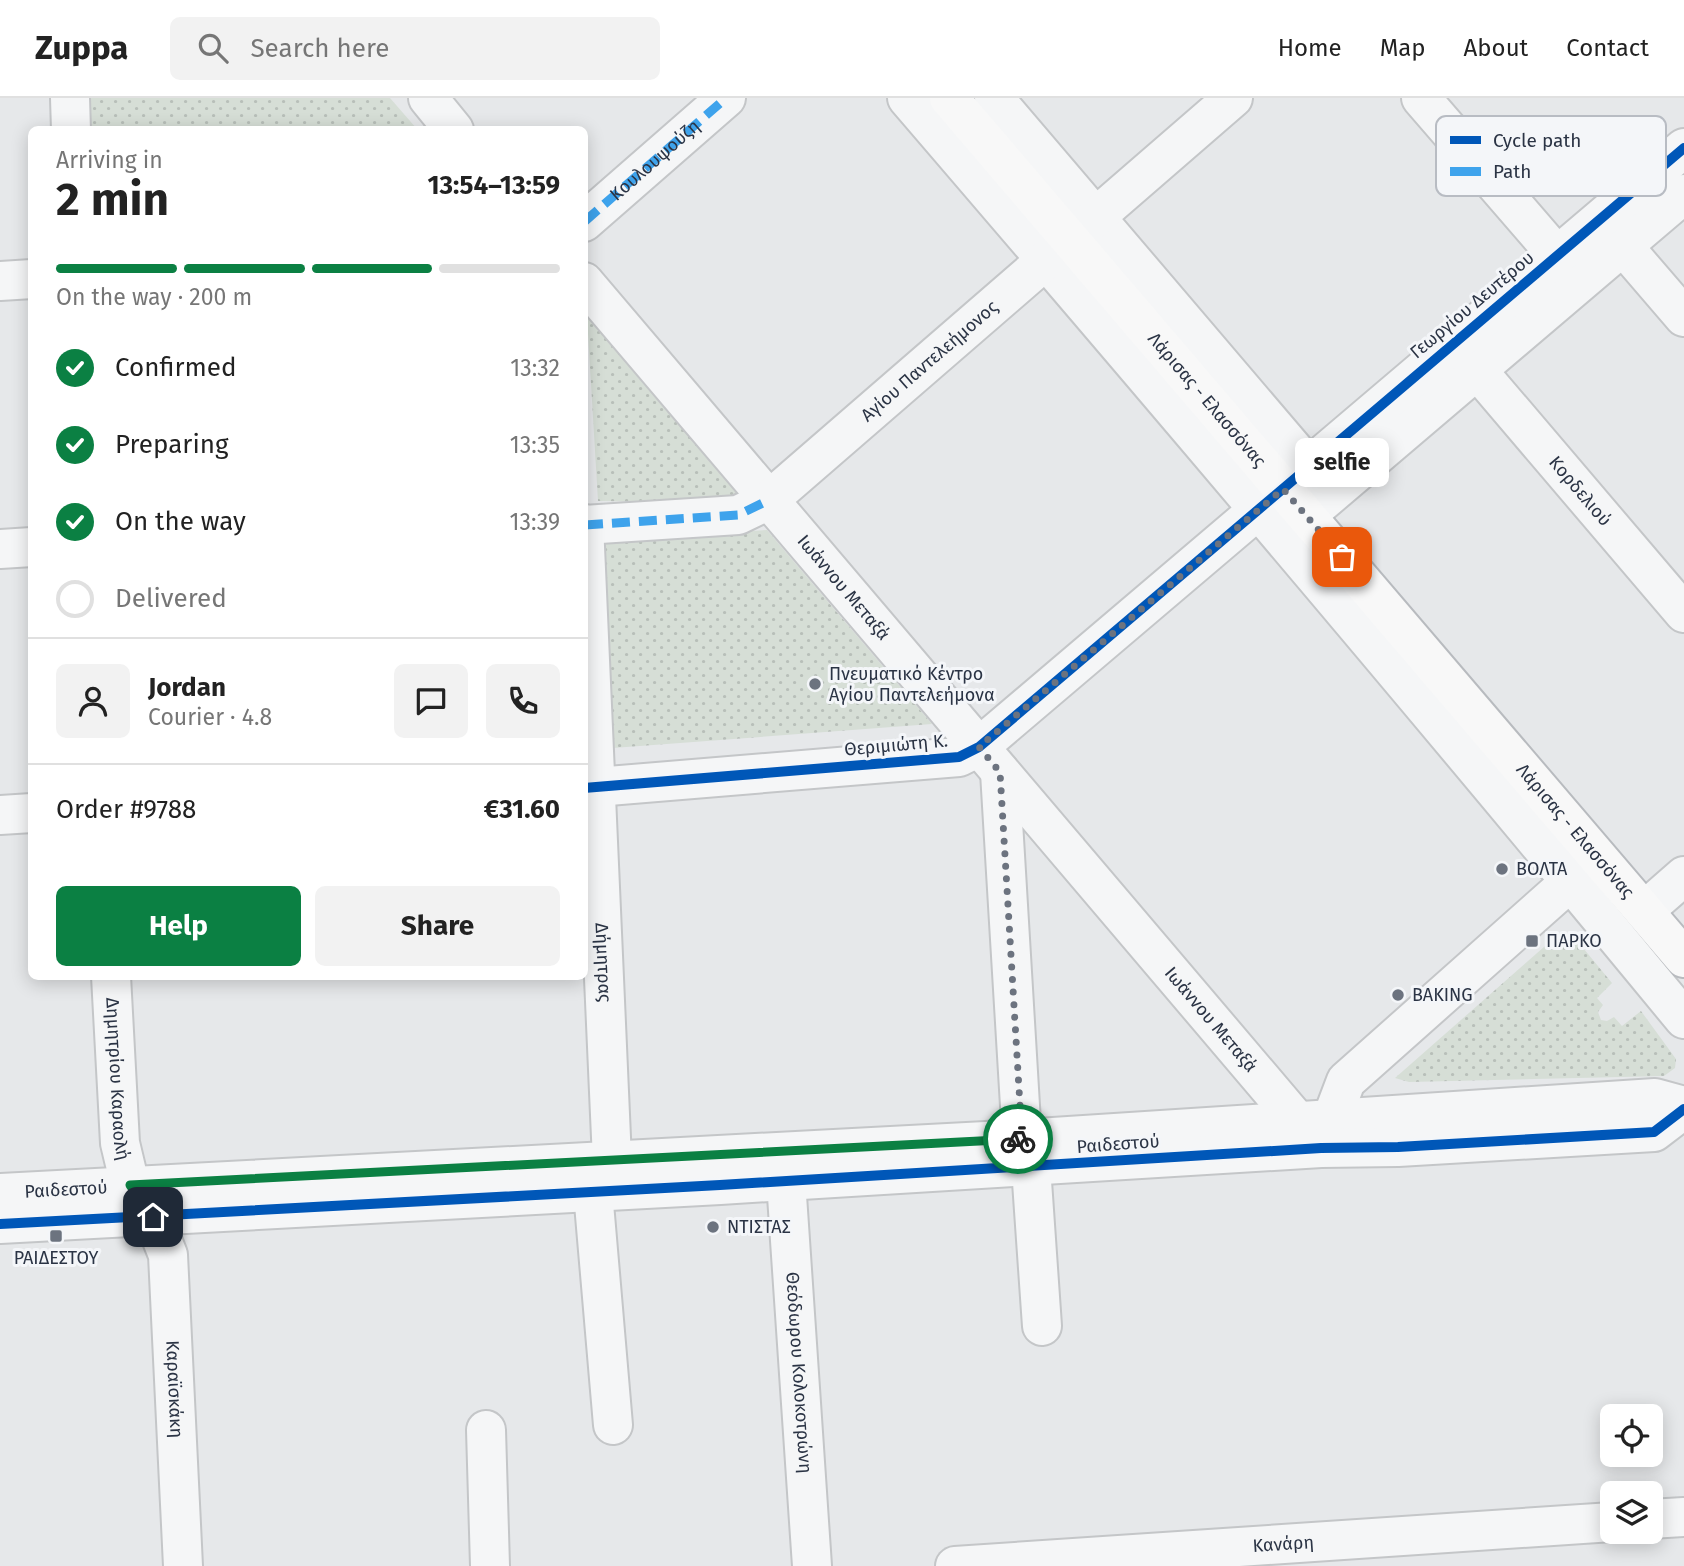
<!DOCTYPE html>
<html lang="en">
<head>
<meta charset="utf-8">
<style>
  body { margin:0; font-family:"Fira Sans",sans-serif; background:#f2f2f2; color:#222; height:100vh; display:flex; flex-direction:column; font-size:26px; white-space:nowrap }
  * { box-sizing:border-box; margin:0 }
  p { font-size:23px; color:#767676 }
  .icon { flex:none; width:38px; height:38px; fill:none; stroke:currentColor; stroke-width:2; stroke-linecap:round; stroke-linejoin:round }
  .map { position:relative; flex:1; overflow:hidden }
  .details { position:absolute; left:28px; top:28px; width:560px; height:854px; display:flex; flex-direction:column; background:#fff; border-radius:10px; box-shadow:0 4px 18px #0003 }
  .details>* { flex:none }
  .fabs { position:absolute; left:1600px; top:1306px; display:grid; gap:14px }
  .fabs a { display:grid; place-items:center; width:63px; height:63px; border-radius:10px; background:#fff; box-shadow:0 4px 18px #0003; font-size:35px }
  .pin { position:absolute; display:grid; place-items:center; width:60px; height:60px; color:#fff; margin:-30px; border-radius:14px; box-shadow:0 4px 10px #0006 }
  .courier { position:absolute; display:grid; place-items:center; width:70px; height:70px; margin:-35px; border:5px solid #0b8043; border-radius:50%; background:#fff; color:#222; box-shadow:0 2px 9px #0007 }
  .bubble { position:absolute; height:49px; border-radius:10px; background:#fff; box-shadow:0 4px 18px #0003; font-size:23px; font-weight:700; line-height:49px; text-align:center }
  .headline em { font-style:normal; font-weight:700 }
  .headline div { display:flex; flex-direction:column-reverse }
  .headline { display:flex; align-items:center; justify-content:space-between; height:119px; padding:0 28px }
  h1 { font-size:46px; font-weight:700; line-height:52px }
  .bar { display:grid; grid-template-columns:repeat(4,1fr); gap:10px 7px; align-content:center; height:84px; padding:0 28px }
  .bar i { height:9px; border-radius:5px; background:#e0e0e0 }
  .bar .current { background:#0b8043 }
  .bar p { grid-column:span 4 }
  .line { display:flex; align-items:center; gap:18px; padding:0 28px; border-top:2px solid #e0e0e0 }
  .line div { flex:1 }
  .round { display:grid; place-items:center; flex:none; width:74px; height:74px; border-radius:10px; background:#f2f2f2 }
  ol { padding:0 28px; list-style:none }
  li { display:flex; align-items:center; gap:21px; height:77px }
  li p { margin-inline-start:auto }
  li .icon { padding:7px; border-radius:50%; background:#0b8043; color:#fff; stroke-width:4 }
  li:last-child { color:#767676 }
  li i { width:38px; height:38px; border:4px solid #e0e0e0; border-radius:50% }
  .action { display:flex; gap:14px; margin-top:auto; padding:14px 28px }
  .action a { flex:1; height:80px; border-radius:10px; background:#0b8043; color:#fff; font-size:28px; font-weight:700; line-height:80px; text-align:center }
  .action a+a { background:#f2f2f2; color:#222 }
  header { display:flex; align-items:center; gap:42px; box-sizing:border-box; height:98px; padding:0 35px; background:#fff; border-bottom:2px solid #e0e0e0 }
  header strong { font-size:33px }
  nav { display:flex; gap:38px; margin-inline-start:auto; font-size:24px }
  .search { width:490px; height:63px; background:#f2f2f2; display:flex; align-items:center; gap:18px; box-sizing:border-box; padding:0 24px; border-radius:10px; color:#767676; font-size:26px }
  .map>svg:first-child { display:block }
</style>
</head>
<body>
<header>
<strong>Zuppa</strong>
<div class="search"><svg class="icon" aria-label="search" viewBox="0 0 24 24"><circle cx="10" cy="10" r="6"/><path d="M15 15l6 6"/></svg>Search here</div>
<nav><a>Home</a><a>Map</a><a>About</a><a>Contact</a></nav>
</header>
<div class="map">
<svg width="1684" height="1468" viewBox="0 0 1684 1468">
  <defs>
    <pattern id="park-dots" width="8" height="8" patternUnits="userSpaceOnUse" patternTransform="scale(1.75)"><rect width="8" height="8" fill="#d6ded6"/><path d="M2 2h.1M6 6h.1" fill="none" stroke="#b8bfb9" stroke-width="1.8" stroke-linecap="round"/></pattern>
  </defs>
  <rect width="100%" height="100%" fill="#e6e8ea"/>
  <path fill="url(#park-dots)" d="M88 0H390L417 31H89Z
    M587 219 749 390 718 405 598 403Z
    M767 432 932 626 613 650 598 442Z
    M1561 834 1574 839 1612 885 1597 900 1603 907 1598 914 1601 922 1607 923 1614 919 1622 928 1641 913 1676 961 1675 970 1664 978 1409 984 1395 980Z"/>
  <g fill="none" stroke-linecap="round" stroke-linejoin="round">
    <defs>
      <g id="minor">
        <path d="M70 0 71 32"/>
        <path d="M428 0 454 32"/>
        <path d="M907 0C1169 305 1429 611 1684 921"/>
        <path d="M994 0 1324 387"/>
        <path d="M1421 0 1574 177"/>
        <path d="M584 124 726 0"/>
        <path d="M1623 148 1684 219"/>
        <path d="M0 183 32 181"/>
        <path id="s1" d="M584 184 1310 1038"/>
        <path id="s2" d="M1477 272 1684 515"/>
        <path id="s3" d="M584 426 612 1062 615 1088"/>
        <path id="s4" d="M584 427 738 417 769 402 1233 0"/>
        <path d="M1282 438 1684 96"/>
        <path d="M0 451 32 449"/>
        <path d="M1000 674 1022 1041"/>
        <path d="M584 690 959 659 979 649 1684 50"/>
        <path d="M0 717 32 715"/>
        <path d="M1644 813 1684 778"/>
        <path id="s5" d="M111 878 120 1045 130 1087 153 1119 168 1157 183 1468"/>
        <path d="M1324 1041 1346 983 1589 767"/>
        <path d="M1031 1069 1042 1228"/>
        <path id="s6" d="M786 1083 812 1468"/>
        <path d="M593 1094 613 1327"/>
        <path id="s7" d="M0 1095 1022 1041 1655 1000 1684 1008"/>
        <path d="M0 1126 720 1087 1321 1050 1398 1049 1654 1034 1684 1011"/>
        <path d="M486 1332 490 1468"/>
        <path d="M1650 1421 1684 1419"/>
        <path id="s8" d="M955 1468 1612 1424"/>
      </g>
      <g id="highway">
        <path id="s9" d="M949 0 1684 860"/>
      </g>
    </defs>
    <use href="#minor" stroke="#c4c6c8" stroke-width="42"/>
    <use href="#highway" stroke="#b8bbbf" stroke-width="42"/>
    <use href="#minor" stroke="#f5f6f7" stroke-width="38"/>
    <use href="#highway" stroke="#f8f8f8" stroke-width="38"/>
    <g stroke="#3ea3ec" stroke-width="9" stroke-dasharray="18 9" stroke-linecap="butt">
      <path id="s10" d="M584 124 726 0"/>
      <path d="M585 427 738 417 769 402"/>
    </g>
    <defs>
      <path id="cycleway" d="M584 690 959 659 979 649 1684 50
        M0 1126 720 1087 1321 1050 1398 1049 1654 1034 1684 1011"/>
    </defs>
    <use href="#cycleway" stroke="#f4f6f9" stroke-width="15"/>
    <use href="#cycleway" stroke="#0057b8" stroke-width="10"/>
  </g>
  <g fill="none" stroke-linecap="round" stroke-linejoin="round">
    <path stroke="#6c737f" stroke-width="7" stroke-dasharray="0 12.6" d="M1018 1041H1022L1000 674 979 649 1283 391 1342 459"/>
    <path stroke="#0b8043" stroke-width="9" d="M153 1119 130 1087 1018 1041"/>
  </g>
  <g fill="#6c737f" stroke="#f4f6f9" stroke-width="2.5">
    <circle cx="815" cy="586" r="7"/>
    <circle cx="1502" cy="771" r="7"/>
    <rect x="1525" y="836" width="14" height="14" rx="3.5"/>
    <circle cx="1398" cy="897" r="7"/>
    <circle cx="713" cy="1129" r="7"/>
    <rect x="49" y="1131" width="14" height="14" rx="3.5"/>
  </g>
  <g text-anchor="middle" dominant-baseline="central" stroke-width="6" stroke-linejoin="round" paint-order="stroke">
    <g font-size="18" fill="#2b3445" stroke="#f4f6f9">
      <text stroke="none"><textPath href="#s10" startOffset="94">Κουλουψούζη</textPath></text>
      <text transform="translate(1472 207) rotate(-40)">Γεωργίου Δευτέρου</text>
      <text stroke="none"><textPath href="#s4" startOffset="401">Αγίου Παντελεήμονος</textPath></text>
      <text stroke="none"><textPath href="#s9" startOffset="397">Λάρισας - Ελασσόνας</textPath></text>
      <text stroke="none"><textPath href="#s2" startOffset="159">Κορδελιού</textPath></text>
      <text stroke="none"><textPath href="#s1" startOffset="401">Ιωάννου Μεταξά</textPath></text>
      <text transform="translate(896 647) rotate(-5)">Θεριμιώτη Κ.</text>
      <text stroke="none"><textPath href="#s9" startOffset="964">Λάρισας - Ελασσόνας</textPath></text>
      <text stroke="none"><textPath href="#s3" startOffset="439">Δήμητρας</textPath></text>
      <text stroke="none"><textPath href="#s1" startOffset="968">Ιωάννου Μεταξά</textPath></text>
      <text stroke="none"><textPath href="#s5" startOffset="103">Δημητρίου Καραολή</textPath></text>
      <text transform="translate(1118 1046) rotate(-4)">Ραιδεστού</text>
      <text stroke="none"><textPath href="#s7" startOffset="66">Ραιδεστού</textPath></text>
      <text stroke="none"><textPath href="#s6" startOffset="192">Θεόδωρου Κολοκοτρώνη</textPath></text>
      <text stroke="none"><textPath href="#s5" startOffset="425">Καραϊσκάκη</textPath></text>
      <text stroke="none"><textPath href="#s8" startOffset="329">Κανάρη</textPath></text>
    </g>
    <g font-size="18" fill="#2b3445" stroke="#f4f6f9" text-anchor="start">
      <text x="829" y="576">Πνευματικό Κέντρο<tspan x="829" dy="21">Αγίου Παντελεήμονα</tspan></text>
      <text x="1516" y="771">ΒΟΛΤΑ</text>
      <text x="1546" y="843">ΠΑΡΚΟ</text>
      <text x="1412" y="897">BAKING</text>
      <text x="727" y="1129">ΝΤΙΣΤΑΣ</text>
      <text x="56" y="1160" text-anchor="middle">ΡΑΙΔΕΣΤΟΥ</text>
    </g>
  </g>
  <rect x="1436" y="18" width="230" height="80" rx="10" fill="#f4f6f9" stroke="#b8bcc3" stroke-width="2"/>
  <rect x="1450" y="38" width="31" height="8" fill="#0057b8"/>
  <rect x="1450" y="69" width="31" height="9" fill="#3ea3ec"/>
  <g font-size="19" fill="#2b3445">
    <text x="1493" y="49">Cycle path</text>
    <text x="1493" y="80">Path</text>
  </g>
</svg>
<div class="fabs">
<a><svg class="icon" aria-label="locate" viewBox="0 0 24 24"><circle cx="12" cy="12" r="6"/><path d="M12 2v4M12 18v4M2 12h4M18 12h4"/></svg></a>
<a><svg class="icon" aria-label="layers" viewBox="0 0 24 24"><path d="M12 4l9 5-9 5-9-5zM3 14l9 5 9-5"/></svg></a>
</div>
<div class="pin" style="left:1342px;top:459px;background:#ea580c"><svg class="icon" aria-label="bag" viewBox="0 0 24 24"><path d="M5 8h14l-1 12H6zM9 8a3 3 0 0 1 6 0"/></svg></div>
<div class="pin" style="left:153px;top:1119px;background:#1f2937"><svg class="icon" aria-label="home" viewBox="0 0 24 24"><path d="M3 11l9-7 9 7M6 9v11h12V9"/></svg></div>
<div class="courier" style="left:1018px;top:1041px"><svg class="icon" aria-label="bike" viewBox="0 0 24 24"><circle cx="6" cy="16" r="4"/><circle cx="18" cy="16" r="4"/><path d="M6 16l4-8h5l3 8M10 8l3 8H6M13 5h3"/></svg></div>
<div class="bubble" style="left:1295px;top:340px;width:94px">selfie</div>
<section class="details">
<div class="headline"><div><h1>2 min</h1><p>Arriving in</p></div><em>13:54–13:59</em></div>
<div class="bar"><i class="current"></i><i class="current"></i><i class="current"></i><i></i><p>On the way · 200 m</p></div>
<ol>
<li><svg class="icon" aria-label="check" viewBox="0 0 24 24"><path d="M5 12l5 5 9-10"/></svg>Confirmed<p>13:32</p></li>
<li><svg class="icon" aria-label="check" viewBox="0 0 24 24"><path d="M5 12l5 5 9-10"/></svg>Preparing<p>13:35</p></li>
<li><svg class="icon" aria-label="check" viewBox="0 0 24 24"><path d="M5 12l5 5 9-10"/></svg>On the way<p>13:39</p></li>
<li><i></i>Delivered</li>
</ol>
<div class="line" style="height:126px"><a class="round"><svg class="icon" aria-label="person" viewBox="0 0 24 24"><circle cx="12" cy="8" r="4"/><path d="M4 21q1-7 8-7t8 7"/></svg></a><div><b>Jordan</b><p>Courier · 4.8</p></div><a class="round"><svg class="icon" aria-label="chat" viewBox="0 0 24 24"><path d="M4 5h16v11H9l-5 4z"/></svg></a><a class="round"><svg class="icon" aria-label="phone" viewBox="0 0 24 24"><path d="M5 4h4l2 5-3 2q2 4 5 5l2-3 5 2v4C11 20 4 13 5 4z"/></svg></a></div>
<div class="line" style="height:91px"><div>Order #9788</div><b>€31.60</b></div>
<div class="action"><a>Help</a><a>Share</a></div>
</section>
</div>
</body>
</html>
